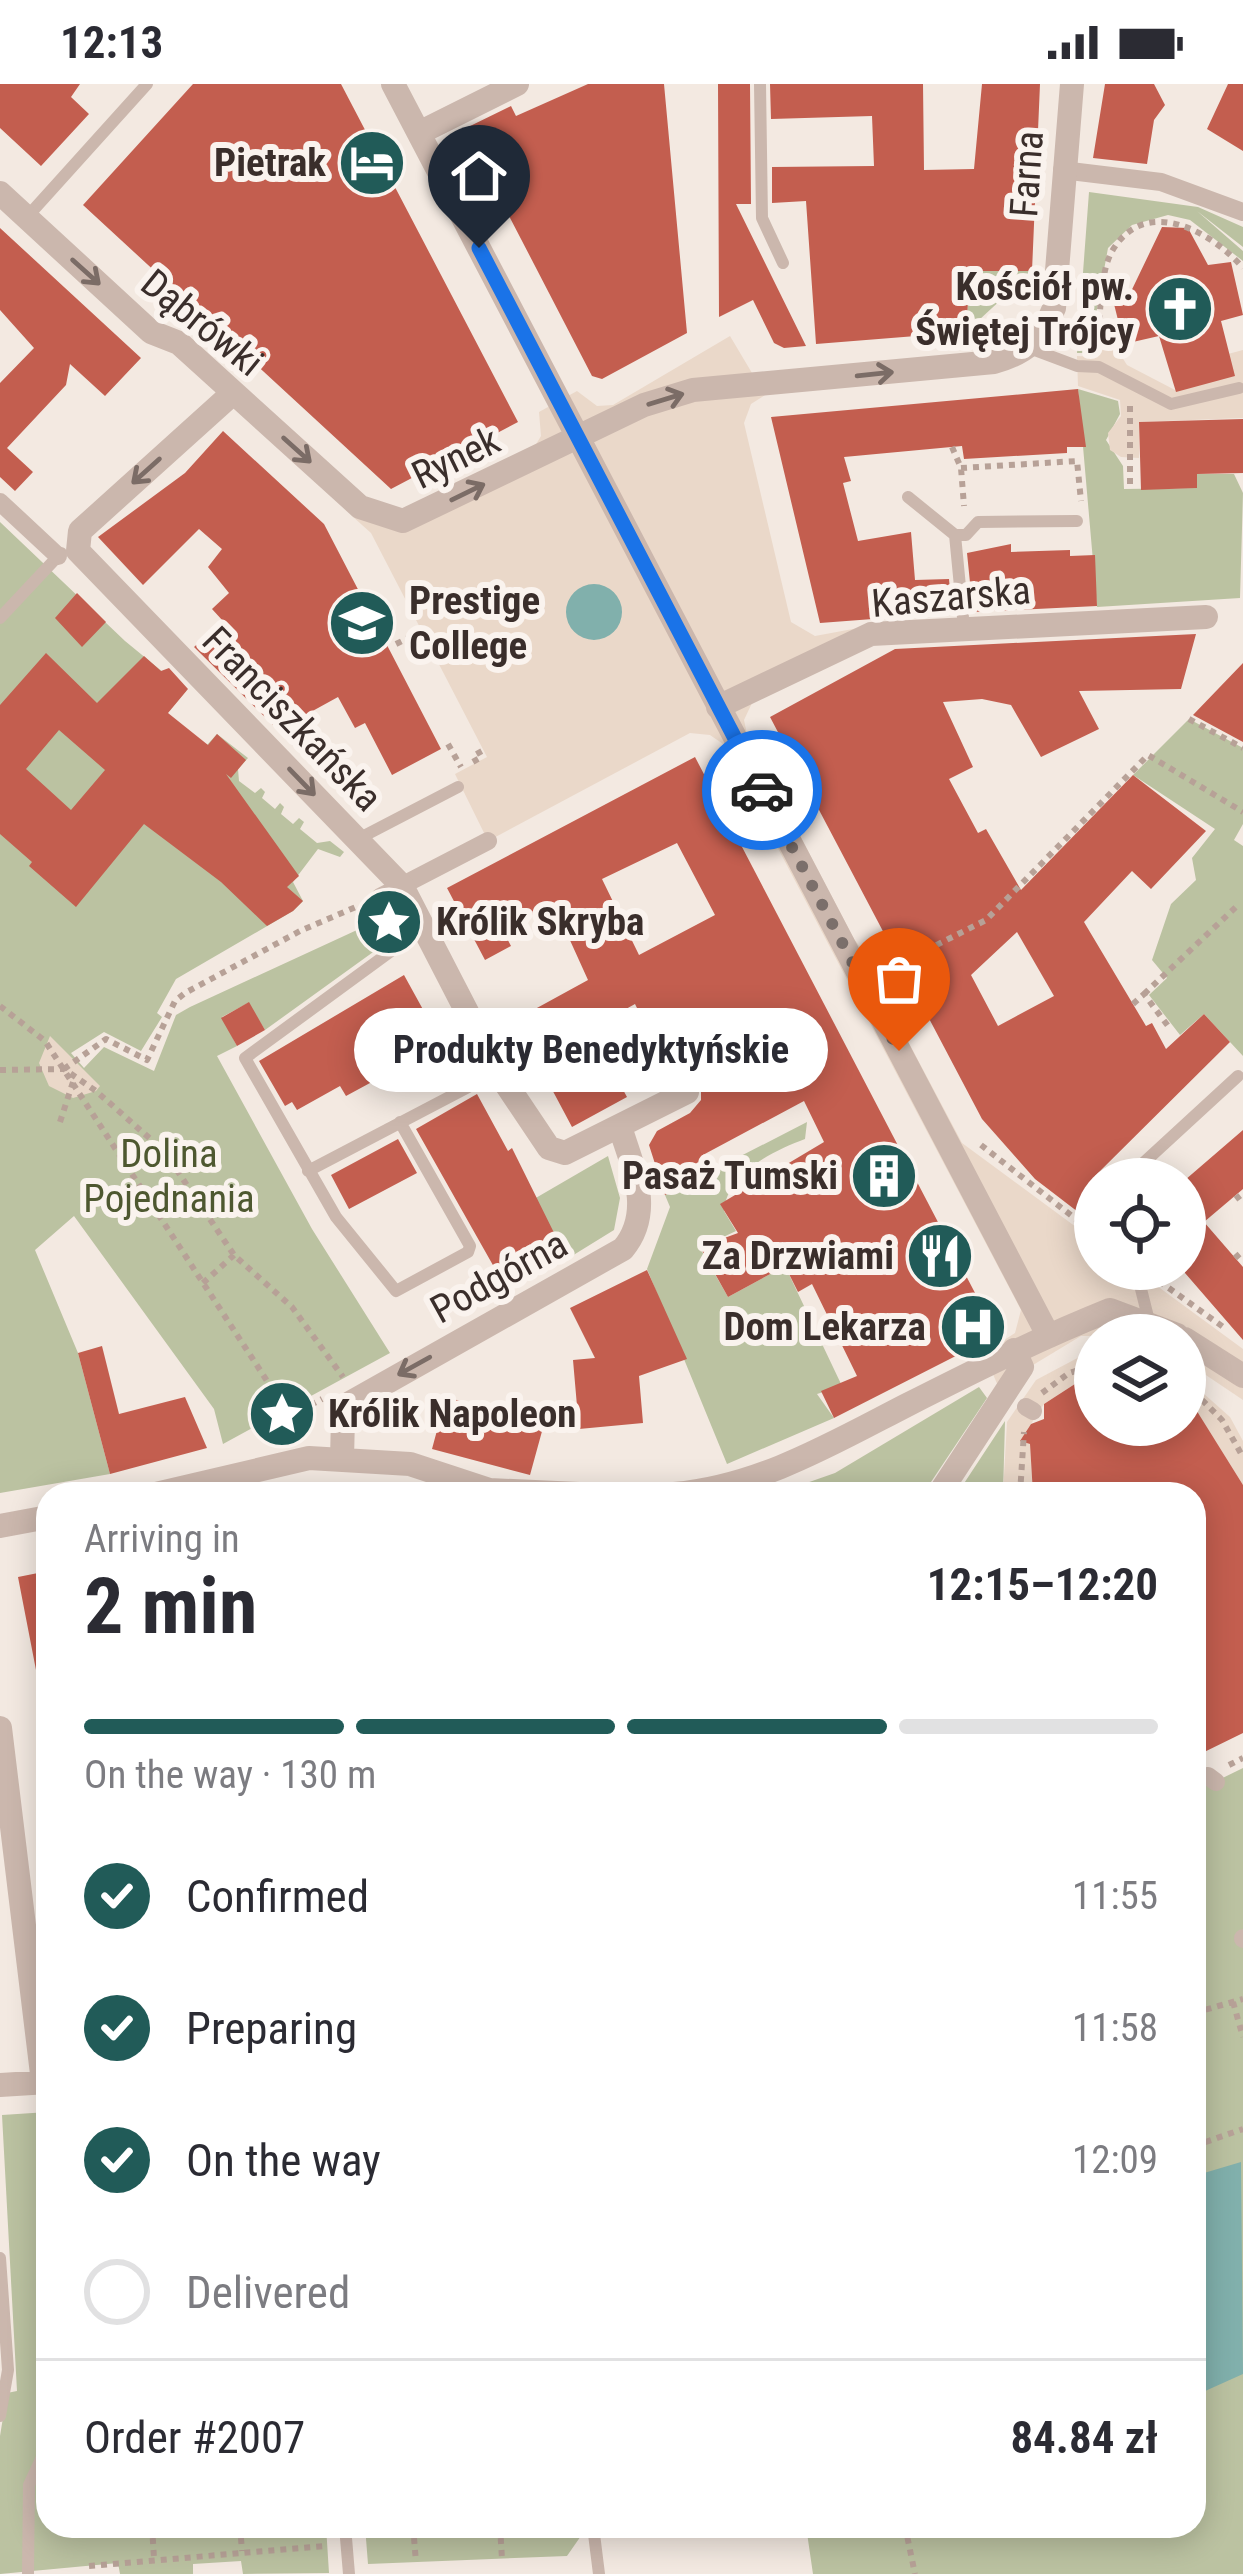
<!DOCTYPE html>
<html lang="en">
<head>
<meta charset="utf-8">
<style>
  body { margin:0; font-family:"Roboto Condensed",sans-serif; background:#f2f2f3; color:#2b2b33; height:100vh; display:flex; flex-direction:column; font-size:45px; white-space:nowrap }
  * { box-sizing:border-box; margin:0 }
  p { font-size:39px; color:#7c7c81 }
  .icon { flex:none; width:66px; height:66px; fill:none; stroke:currentColor; stroke-width:2; stroke-linecap:round; stroke-linejoin:round }
  .map { position:relative; flex:1; overflow:hidden }
  .details { position:absolute; left:36px; top:1398px; width:1170px; height:1056px; display:flex; flex-direction:column; background:#fff; border-radius:36px; box-shadow:0 6px 30px #0003 }
  .details>* { flex:none }
  .tools { position:absolute; left:1074px; top:1074px; display:grid; gap:24px }
  .tools a { display:grid; place-items:center; width:132px; height:132px; border-radius:50%; background:#fff; box-shadow:0 6px 30px #0003; font-size:60px }
  .pin { position:absolute; display:grid; place-items:center; width:102px; height:102px; color:#fff; margin:-123px -51px; border-radius:50% 50% 50% 0; rotate:-45deg; box-shadow:0 0 12px #0007 }
  .pin .icon { rotate:45deg }
  .courier { position:absolute; display:grid; place-items:center; width:120px; height:120px; margin:-60px; border:9px solid #1a73e8; border-radius:50%; background:#fff; color:#222; box-shadow:0 3px 15px #0007 }
  .bubble { position:absolute; height:84px; border-radius:42px; background:#fff; box-shadow:0 6px 30px #0003; font-size:39px; font-weight:700; line-height:84px; text-align:center }
  .headline em { font-style:normal; font-weight:700 }
  .headline div { display:flex; flex-direction:column-reverse }
  .headline { display:flex; align-items:center; justify-content:space-between; height:204px; padding:0 48px }
  h1 { font-size:78px; font-weight:700; line-height:90px }
  .bar { display:grid; grid-template-columns:repeat(4,1fr); gap:18px 12px; align-content:center; height:144px; padding:0 48px }
  .bar i { height:15px; border-radius:9px; background:#e1e1e2 }
  .bar .selected { background:#215b58 }
  .bar p { grid-column:span 4 }
  .line { display:flex; align-items:center; gap:30px; padding:0 48px; border-top:3px solid #e1e1e2 }
  .line div { flex:1 }
  ol { padding:0 48px; list-style:none }
  li { display:flex; align-items:center; gap:36px; height:132px }
  li p { margin-inline-start:auto }
  li .icon { padding:12px; border-radius:50%; background:#215b58; color:#fff; stroke-width:4 }
  li:last-child { color:#7c7c81 }
  li i { width:66px; height:66px; border:6px solid #e1e1e2; border-radius:50% }
  .status { display:flex; justify-content:space-between; align-items:center; height:84px; padding:0 60px; background:#fff; direction:ltr }
  .status svg { height:33px; fill:currentColor }
  .map>svg:first-child { display:block }
</style>
</head>
<body>
<div class="status"><b>12:13</b><svg viewBox="0 0 49 12"><path d="M0 12V9h3v3zM5 12V6h3v6zM10 12V3h3v9zM15 12V0h3v12zM26 1h20v11H26zM47 4h2v5h-2z"/></svg></div>
<div class="map">
<svg width="1243" height="2490" viewBox="0 0 1243 2490">
  <rect width="100%" height="100%" fill="#f3e9e1"/>
  <path fill="#bbc2a1" d="M1089 108 1198 123 1243 143V163L1197 127 1243 167V177L1190 136 1168 131 1132 141 1108 164 1089 269H1077Z
    M974 111 1003 186 1032 187 966 248Z
    M1078 305 1118 317 1120 330 1106 356 1123 382 1124 405 1196 404 1197 390H1234L1243 409 1240 514 1097 523Z
    M0 438 125 557 186 607 164 633 207 661 217 650 248 674 238 685 239 697 255 709 261 704 265 708 262 714 275 725 280 719 284 723 281 730 293 740 299 734 304 738 300 745 317 759 330 757 344 768 340 773 318 765 293 798 303 817 293 827 176 895 157 929 162 933 141 967 104 948 71 969 84 984 104 963 154 987 176 931 190 923 383 834 394 853 265 946 248 919 222 933 237 962 217 972 312 1145 390 1269 223 1360 214 1325 74 1132 35 1166 78 1269 110 1390 0 1409Z
    M1189 635 1243 664V740L1234 756 1243 762V972L1204 930 1180 951 1149 911 1167 894 1152 876 1171 820 1196 796 1192 774 1215 745 1133 691Z
    M807 1038 805 1055C773 1067 727 1089 724 1127L736 1147 700 1164 728 1213 785 1182 842 1302 817 1310 834 1334 727 1380 647 1185 670 1123 665 1111Z
    M608 1072 620 1114 614 1146 567 1175 534 1115Z
    M979 1303 987 1314 923 1410H775L835 1389Z
    M1005 1337 1003 1410H957Z
    M1243 1684V2490H813L806 2442H1194V1708Z
    M48 2028V2442H326L329 2489 243 2490 241 2477 193 2480V2490H120L118 2479 0 2490V2352L7 2309 17 2307 2 2031Z
    M365 2442H582L583 2449 567 2472 368 2480Z"/>
  <path fill="#ead8c9" d="M1100 239 1127 281 1175 306 1228 270 1243 266V334L1139 338V374L1121 373 1110 366 1108 349 1121 332 1120 316 1078 302 1077 272 1096 273Z
    M730 252 765 311 751 320 744 339 791 538 815 552 869 542 752 619 744 636 747 650 854 855 880 889 876 897 962 1059 1095 1157V1185H1134L1243 1265V1316L1185 1277V1251L1081 1252 998 1302 984 1269 1015 1249 1021 1226 723 660 710 651 690 649 488 757 455 690 487 673 371 449 352 432 366 417 407 426 535 362 541 352 539 328 577 307 597 322 613 321Z
    M50 952 100 1002 96 1007 73 1014 49 1002 39 979Z
    M1085 1270H1095V1287L1044 1320 1027 1346 1024 1358 1030 1360 1033 1410H1003L1007 1338 1036 1296Z
    M1185 1293 1230 1333 1243 1357V1401L1185 1309Z"/>
  <path fill="#81b0ac" d="M566 528a28 28 0 1 1 56 0a28 28 0 1 1-56 0Z
    M1241 2078 1243 2290 1194 2312V2092Z"/>
  <path fill="#c35e4f" fill-rule="evenodd" d="M0 0H80L71 13 89 30 41 82 0 44Z
    M193 0H341L518 338 391 405 83 121Z
    M588 0H664L687 249 602 295 592 292 464 45 511 22 516 32Z
    M718 0H750L751 120H736L806 262 784 264 774 259 753 216 719 233Z
    M770 0H923L924 86 974 85 982 0H1040L1032 187H970L966 248 816 260 806 117 772 119V83L874 82 872 32 771 35Z
    M1105 0H1154L1165 21 1154 36 1147 80 1093 74Z
    M1228 0H1243V67L1207 45Z
    M1162 143 1188 144 1208 181 1231 178 1243 231 1221 237 1235 292 1176 308 1159 252 1124 260 1113 216 1125 220Z
    M0 144 141 274 105 312 70 280 66 301 7 364 33 388 15 407 0 393V299L34 264 0 226Z
    M1078 305 1086 363H1067V369L964 375 962 362 844 373 851 397 843 399 858 457 911 448 915 496 949 495 952 529 820 539 771 333Z
    M1243 335V389L1197 390V404L1141 406 1139 338Z
    M223 347 324 440 441 665 392 691 365 639 355 644 338 613 278 646 194 563 223 537 212 525 229 509 208 483 222 465 199 445 143 501 98 453 185 389Z
    M1011 460V468L1070 466V472L1095 471 1097 522 973 528 967 469Z
    M77 509 106 538 82 563 55 534Z
    M1196 550 1181 605 1079 607 1099 645 1041 673 1011 621 982 615 943 618 973 683 949 695 978 749 986 745 1021 806 1133 691 1206 747 1151 805 1132 787 1084 838 1146 942 1152 939 1166 965 1204 930 1230 958 1095 1092V1141L1035 1095 982 1035 770 633 895 565ZM1017 848 1054 912 998 942 971 891Z
    M46 569 97 619 144 572 161 587 169 584 188 605 168 629 208 661 217 650 246 676 231 694 226 690 299 792 287 803 303 817 293 827 267 842 221 798 144 740 76 823 29 782 32 778 0 750V621ZM59 646 105 686 71 726 26 685Z
    M1243 579V658L1193 631Z
    M695 673 997 1251 834 1334 821 1307 857 1292 812 1200 798 1208 785 1182 728 1213 700 1163 738 1149 720 1120 824 1058 804 1017 701 1072 709 1089 665 1111 649 1061 657 1047 690 1029 701 1016V1000L685 992 692 978 670 990 635 920 590 945 627 1013 572 1043 515 936 588 896 554 821 502 845 511 862 485 876 447 804ZM677 759 715 831 639 871 602 795Z
    M404 891 442 960 346 1012 340 1002 297 1026 292 1018 285 1022 259 977Z
    M249 918 265 946 237 962 221 934Z
    M477 1010 508 1067 512 1064 567 1175 507 1206 416 1045Z
    M1243 1046V1105L1204 1138 1243 1183V1256L1185 1189V1096Z
    M398 1055 417 1089 349 1125 331 1091Z
    M647 1186 687 1275 639 1292 643 1339 579 1345 573 1276 595 1274 570 1224Z
    M102 1262 119 1330 185 1313 207 1364 110 1390 78 1269Z
    M1095 1287V1341H1185V1308L1243 1401V1649L1194 1673V1410H1033L1030 1360 1020 1357 1031 1340 1044 1335V1320Z
    M446 1313 544 1340 530 1391 432 1365Z
    M48 1487V1585L36 1586 18 1493Z"/>
  <g fill="none" stroke-linecap="round" stroke-linejoin="round">
    <path stroke="#b7a197" stroke-width="6" stroke-dasharray="6 6" stroke-linecap="butt" d="M1097 261C1101 235 1099 193 1111 169 1144 109 1212 148 1243 184
      M952 363 961 384 964 422
      M961 384 1077 377 1081 417
      M1130 400V320
      M396 560 422 547
      M1189 635 1243 664
      M448 660 461 683
      M477 679 473 672 484 666
      M889 893 891 884 986 836 1148 671 1243 728
      M1144 910 1237 822
      M1133 920 1144 910 1168 942
      M0 922 45 957 290 1332 322 1315
      M64 985 106 955 147 976 175 917 185 909 300 847 358 822
      M0 986 64 985 96 1007 164 1067 234 1171 292 1223 343 1293
      M60 1038 73 998
      M981 1061 1095 1150
      M1236 1111 1243 1120
      M1235 1174 1243 1167
      M1159 1197 1226 1245
      M203 1199 234 1171
      M1185 1299 1222 1336 1243 1373
      M1042 1309 1069 1289 1095 1281
      M1020 1410 1024 1348
      M1229 1681 1243 1674
      M1233 1918 1243 1953
      M1194 1929 1243 1915
      M1194 2062 1243 2045
      M152 2442 154 2474
      M240 2442 242 2467
      M413 2442 416 2478
      M500 2442 502 2475
      M905 2442 915 2490
      M89 2482 325 2462"/>
    <path stroke="#cbb7ad" stroke-width="12" d="M760 0 762 134 783 179
      M27 133 147 0
      M1029 264 1077 282 1099 283 1171 320 1239 304
      M908 413 955 451 964 544
      M955 451H966L978 438 1077 437
      M0 534 61 469
      M358 755 458 703
      M400 1038 470 1162 468 1168 396 1207 336 1133 245 974 424 843
      M308 1087 497 988
      M1126 1095 1238 992
      M1136 1185 1149 1237
      M0 2174 8 2286 0 2332
      M345 2442 349 2490
      M593 2442 599 2490
      M28 2490 29 2401 48 2360"/>
    <path stroke="#cbb7ad" stroke-width="18" d="M1062 86 1161 98 1243 128
      M0 418 58 472
      M380 813 488 757
      M1026 1323 1033 1327
      M1208 1692 1216 1698
      M1243 1854V1855"/>
    <path stroke="#cbb7ad" stroke-width="24" d="M393 0 1048 1251
      M419 49 517 0
      M0 109 151 248 179 259 360 423 403 437 644 321 693 306 994 278C1026 269 1042 255 1054 224L1072 0
      M233 309 80 447 78 467 402 802 498 988 549 1064 565 1069 687 1008
      M718 623 871 550 1206 533
      M1185 1255 1243 1292
      M342 1376 343 1332 350 1319 623 1165C654 1128 633 1084 620 1043
      M156 1410 309 1374 410 1380 489 1406 579 1410
      M674 1410C759 1403 833 1359 907 1321 974 1287 1040 1254 1110 1226L1177 1251
      M939 1410 1022 1283 1014 1266
      M0 1442 48 1433
      M0 1644 43 1998
      M0 2001 48 1998"/>
  </g>
  <defs><path id="oneway-shaft" d="M-6 0H5M1.5-3L5.5 0L1.5 3" fill="none" stroke-width="1.6" stroke-linecap="round" stroke-linejoin="round" transform="scale(3)"/></defs>
  <g stroke="#7b6c66">
    <use href="#oneway-shaft" transform="translate(86 188) rotate(42)"/>
    <use href="#oneway-shaft" transform="translate(875 290) rotate(-6)"/>
    <use href="#oneway-shaft" transform="translate(666 315) rotate(-17)"/>
    <use href="#oneway-shaft" transform="translate(297 366) rotate(42)"/>
    <use href="#oneway-shaft" transform="translate(146 387) rotate(138)"/>
    <use href="#oneway-shaft" transform="translate(468 408) rotate(-26)"/>
    <use href="#oneway-shaft" transform="translate(302 698) rotate(46)"/>
    <use href="#oneway-shaft" transform="translate(414 1282) rotate(151)"/>
  </g>
  <g fill="none" stroke-linecap="round" stroke-linejoin="round">
    <path stroke="#7b6f6b" stroke-width="12" stroke-dasharray="0 21.6" d="M762 706 899 967"/>
    <path stroke="#1a73e8" stroke-width="15" d="M479 164 762 706"/>
  </g>
  <defs>
    <symbol id="hotel-disc" viewBox="-11 -11 22 22"><circle r="9.5" fill="#215b58" stroke="#faf3ee"/><path d="M-6-4.5h1.5V1H6V5H4.5V3h-9V5H-6ZM-4 0a1.8 1.8 0 1 1 3.6 0ZM.5 0V-2.5h3Q6-2.5 6 0Z" fill="#fff"/></symbol>
    <symbol id="church-disc" viewBox="-11 -11 22 22"><circle r="9.5" fill="#215b58" stroke="#faf3ee"/><path d="M-1.2-6h2.4v3.5h3.3v2.4h-3.3V6h-2.4V-.1h-3.3v-2.4h3.3Z" fill="#fff"/></symbol>
    <symbol id="school-disc" viewBox="-11 -11 22 22"><circle r="9.5" fill="#215b58" stroke="#faf3ee"/><path d="M0-5L7-2L0 1L-7-2ZM-4 1L0 2.5L4 1V4Q0 6-4 4Z" fill="#fff"/></symbol>
    <symbol id="sight-disc" viewBox="-11 -11 22 22"><circle r="9.5" fill="#215b58" stroke="#faf3ee"/><path d="M0-6L1.8-2.2L6-1.7L2.9 1.2L3.7 5.4L0 3.3L-3.7 5.4L-2.9 1.2L-6-1.7L-1.8-2.2Z" fill="#fff"/></symbol>
    <symbol id="building-disc" viewBox="-11 -11 22 22"><circle r="9.5" fill="#215b58" stroke="#faf3ee"/><path d="M-4-6H4V6H1V3H-1V6H-4ZM-2.5-4.3h1.7v1.8h-1.7ZM.8-4.3h1.7v1.8H.8ZM-2.5-1h1.7V.8h-1.7ZM.8-1h1.7V.8H.8Z" fill="#fff"/></symbol>
    <symbol id="restaurant-disc" viewBox="-11 -11 22 22"><circle r="9.5" fill="#215b58" stroke="#faf3ee"/><path d="M-5-6h1v4h1v-4h1v4h1v-4h1v5L-1.5 .5V6h-2V.5L-5-1ZM5-6V6H3V1.5H1.5Q1.5-4 5-6Z" fill="#fff"/></symbol>
    <symbol id="hospital-disc" viewBox="-11 -11 22 22"><circle r="9.5" fill="#215b58" stroke="#faf3ee"/><path d="M-5-5h3v3.5h4V-5h3V5h-3V1.5h-4V5h-3Z" fill="#fff"/></symbol>
  </defs>
  <g fill-rule="evenodd">
    <use href="#hotel-disc" x="334" y="41" width="76" height="76"/>
    <use href="#church-disc" x="1142" y="187" width="76" height="76"/>
    <use href="#school-disc" x="324" y="501" width="76" height="76"/>
    <use href="#sight-disc" x="351" y="800" width="76" height="76"/>
    <use href="#building-disc" x="846" y="1054" width="76" height="76"/>
    <use href="#restaurant-disc" x="902" y="1134" width="76" height="76"/>
    <use href="#hospital-disc" x="935" y="1205" width="76" height="76"/>
    <use href="#sight-disc" x="244" y="1292" width="76" height="76"/>
  </g>
  <g text-anchor="middle" dominant-baseline="central" stroke-width="12" stroke-linejoin="round" paint-order="stroke">
    <g font-size="39" font-weight="bold" fill="#3a2e2b" stroke="#faf3ee" text-anchor="end">
      <text x="326" y="79">Pietrak</text>
      <text x="1134" y="203">Kościół pw.<tspan x="1134" dy="45">Świętej Trójcy</tspan></text>
      <text x="409" y="517" text-anchor="start">Prestige<tspan x="409" dy="45">College</tspan></text>
      <text x="436" y="838" text-anchor="start">Królik Skryba</text>
      <text x="838" y="1092">Pasaż Tumski</text>
      <text x="894" y="1172">Za Drzwiami</text>
      <text x="926" y="1243">Dom Lekarza</text>
      <text x="328" y="1330" text-anchor="start">Królik Napoleon</text>
    </g>
    <g font-size="39" fill="#3a2e2b" stroke="#faf3ee">
      <text transform="translate(1027 90) rotate(-86)">Farna</text>
      <text transform="translate(202 239) rotate(39)">Dąbrówki</text>
      <text transform="translate(456 374) rotate(-26)">Rynek</text>
      <text transform="translate(951 513) rotate(-5)">Kaszarska</text>
      <text transform="translate(292 635) rotate(46)">Franciszkańska</text>
      <text transform="translate(499 1193) rotate(-29)">Podgórna</text>
    </g>
    <g font-size="39" fill="#4e5830" stroke="#faf3ee">
      <text x="169" y="1070">Dolina<tspan x="169" dy="45">Pojednania</tspan></text>
    </g>
  </g>
</svg>
<div class="tools">
<a><svg class="icon" aria-label="locate" viewBox="0 0 24 24"><circle cx="12" cy="12" r="6"/><path d="M12 2v4M12 18v4M2 12h4M18 12h4"/></svg></a>
<a><svg class="icon" aria-label="layers" viewBox="0 0 24 24"><path d="M12 4l9 5-9 5-9-5zM3 14l9 5 9-5"/></svg></a>
</div>
<div class="pin" style="left:899px;top:967px;background:#ea580c"><svg class="icon" aria-label="bag" viewBox="0 0 24 24"><path d="M5 8h14l-1 12H6zM9 8a3 3 0 0 1 6 0"/></svg></div>
<div class="pin" style="left:479px;top:164px;background:#1f2937"><svg class="icon" aria-label="home" viewBox="0 0 24 24"><path d="M3 11l9-7 9 7M6 9v11h12V9"/></svg></div>
<div class="courier" style="left:762px;top:706px"><svg class="icon" aria-label="car" viewBox="0 0 24 24"><path d="M5 17H2v-5l4-1 3-4h7l3 4 3 1v5h-3M9 17h6M6 11h13"/><circle cx="7" cy="17" r="2"/><circle cx="17" cy="17" r="2"/></svg></div>
<div class="bubble" style="left:354px;top:924px;width:474px">Produkty Benedyktyńskie</div>
<section class="details">
<div class="headline"><div><h1>2 min</h1><p>Arriving in</p></div><em>12:15–12:20</em></div>
<div class="bar"><i class="selected"></i><i class="selected"></i><i class="selected"></i><i></i><p>On the way · 130 m</p></div>
<ol>
<li><svg class="icon" aria-label="check" viewBox="0 0 24 24"><path d="M5 12l5 5 9-10"/></svg>Confirmed<p>11:55</p></li>
<li><svg class="icon" aria-label="check" viewBox="0 0 24 24"><path d="M5 12l5 5 9-10"/></svg>Preparing<p>11:58</p></li>
<li><svg class="icon" aria-label="check" viewBox="0 0 24 24"><path d="M5 12l5 5 9-10"/></svg>On the way<p>12:09</p></li>
<li><i></i>Delivered</li>
</ol>
<div class="line" style="height:156px"><div>Order #2007</div><b>84.84 zł</b></div>
</section>
</div>
</body>
</html>
